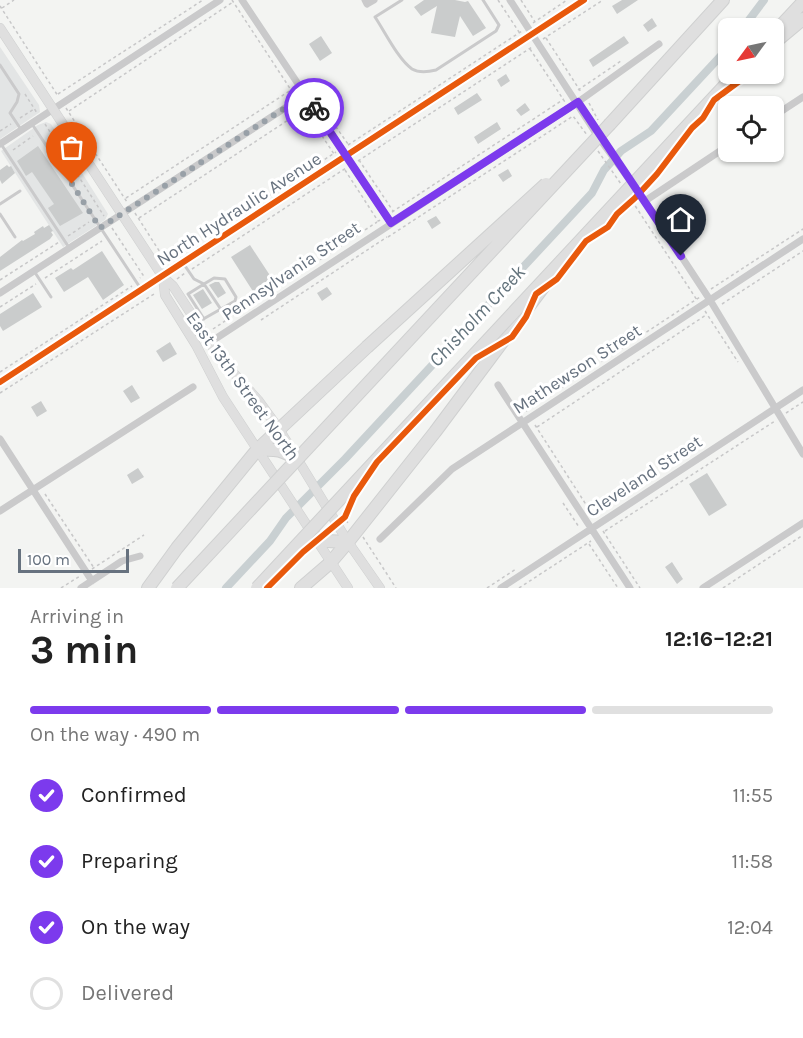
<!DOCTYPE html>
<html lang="en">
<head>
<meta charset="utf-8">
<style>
  body { margin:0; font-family:Karla,sans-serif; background:#f6f6f6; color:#222; height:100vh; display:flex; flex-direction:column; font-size:22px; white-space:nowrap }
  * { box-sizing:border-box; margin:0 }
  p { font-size:20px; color:#767676 }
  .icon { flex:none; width:33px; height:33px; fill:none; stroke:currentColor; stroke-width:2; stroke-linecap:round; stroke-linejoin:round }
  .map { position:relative; height:588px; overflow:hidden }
  .panel { display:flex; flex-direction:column; background:#fff; flex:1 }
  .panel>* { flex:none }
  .needle { width:39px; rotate:237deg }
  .buttons { position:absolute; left:718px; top:18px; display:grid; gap:12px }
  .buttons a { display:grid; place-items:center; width:66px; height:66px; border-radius:9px; background:#fff; box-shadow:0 2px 4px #0004; font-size:30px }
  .scale { position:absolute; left:18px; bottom:15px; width:111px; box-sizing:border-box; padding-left:6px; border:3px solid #67727f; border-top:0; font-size:16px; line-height:21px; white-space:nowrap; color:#67727f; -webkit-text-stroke:4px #fff; paint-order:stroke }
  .pin { position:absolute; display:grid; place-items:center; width:51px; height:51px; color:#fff; margin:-62px -26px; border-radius:50% 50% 50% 0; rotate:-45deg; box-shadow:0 0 6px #0007 }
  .pin .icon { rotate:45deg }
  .courier { position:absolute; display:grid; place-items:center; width:60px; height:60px; margin:-30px; border:4px solid #7c3aed; border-radius:50%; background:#fff; color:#222; box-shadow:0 2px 8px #0007 }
  .head em { font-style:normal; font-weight:700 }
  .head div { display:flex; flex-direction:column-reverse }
  .head { display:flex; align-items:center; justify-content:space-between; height:102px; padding:0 30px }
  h1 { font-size:39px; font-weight:700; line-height:45px }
  .bar { display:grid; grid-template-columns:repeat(4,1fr); gap:9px 6px; align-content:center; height:72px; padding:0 30px }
  .bar i { height:8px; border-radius:4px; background:#e0e0e0 }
  .bar .active { background:#7c3aed }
  .bar p { grid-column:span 4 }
  ol { padding:0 30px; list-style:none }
  li { display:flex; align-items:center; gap:18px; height:66px }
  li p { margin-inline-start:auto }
  li .icon { padding:6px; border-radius:50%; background:#7c3aed; color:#fff; stroke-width:4 }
  li:last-child { color:#767676 }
  li i { width:33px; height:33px; border:3px solid #e0e0e0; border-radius:50% }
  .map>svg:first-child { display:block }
</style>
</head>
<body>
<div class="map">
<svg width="803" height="588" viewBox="0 0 803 588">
  <rect width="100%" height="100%" fill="#f3f4f2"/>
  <path fill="#e3e5e5" d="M0 47 39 105 40 112 0 139Z
    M46 122 51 124 108 214 105 220 63 247 1 151 38 125Z"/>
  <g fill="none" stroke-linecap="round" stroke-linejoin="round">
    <path stroke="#c9d0d2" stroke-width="8" d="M743 28 764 0
      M226 588 270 541 286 518 345 459 592 193 604 170 621 151 651 131 729 47"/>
  </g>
  <path fill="#cacccc" d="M424 0H455L465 2 468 1 486 28 473 36 460 16 455 37 431 33 437 6 421 16 414 7Z
    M622 0H638L617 14 612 6Z
    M652 18 657 26 648 32 643 25Z
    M321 36 332 53 320 61 309 44Z
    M624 36 629 43 593 67 589 60Z
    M506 74 510 81 501 87 497 80Z
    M477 93 482 100 458 115 454 108Z
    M525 103 530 110 521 116 516 110Z
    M497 122 501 129 478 144 474 137Z
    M38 146 83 213 60 226 48 208 54 204 32 172 26 176 17 161Z
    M7 165 9 167 11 166 15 173 2 184 0 180V170Z
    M508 169 512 176 503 182 498 175Z
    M436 216 441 223 432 229 427 221Z
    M49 225 53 231 51 232 53 235 50 239 0 271V257L22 240 23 241 35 234 34 232 43 226 44 228Z
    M250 245 273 280 254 293 231 257Z
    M102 251 124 285 103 300 88 277 64 292 55 278 71 268 73 270Z
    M215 282H219L226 293 218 298 209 285Z
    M327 287 332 294 322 301 317 293Z
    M203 289 212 303 202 309 193 295Z
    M33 293 42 307 3 331 0 326V314Z
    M170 342 177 354 163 362 156 351Z
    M132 385 140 398 131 403 123 391Z
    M41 401 47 411 37 417 31 407Z
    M138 468 144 477 132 484 127 475Z
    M707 473 727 505 709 516 689 484Z
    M672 562 683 579 677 584 665 567Z"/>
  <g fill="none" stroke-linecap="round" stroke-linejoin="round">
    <defs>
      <path id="secondary" d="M0 28 163 277 173 286 220 358 258 400 279 429 348 542 380 588
        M163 277 165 295 196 345 223 397 348 588"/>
      <path id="highway" d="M774 33 803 2
        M774 43 803 19
        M728 82 738 74
        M610 124 723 0
        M257 450C276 449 283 449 298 461
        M314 537 326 541 348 542
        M148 588 177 548 257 450 367 347
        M301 588 330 563 348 542 435 432 544 286"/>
    </defs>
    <use href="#secondary" stroke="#cfd0d0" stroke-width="10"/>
    <use href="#highway" stroke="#cfd0d0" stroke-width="14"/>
    <path stroke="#c7c7c8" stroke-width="1.5" stroke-dasharray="3 3" stroke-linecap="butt" d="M232 0 293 93
      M498 0 519 32
      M521 0 535 22
      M0 6 58 96
      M2 8 14 0
      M533 23 567 0
      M546 38 581 92
      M543 39 603 0
      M530 49 565 102
      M311 90 316 97
      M578 90 621 61
      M25 94 37 113
      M58 94 203 0
      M315 97 348 144
      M589 103 598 120
      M302 106 334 154
      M66 108 127 202
      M69 111 233 2
      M20 118 34 109
      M45 124 104 216
      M0 131 11 124
      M348 145 522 31
      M13 150 33 136
      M598 151 621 184
      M359 160 393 211
      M358 161 532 47
      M345 170 378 221 381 220
      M126 198 291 90
      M632 201 697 300
      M392 212 564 99
      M135 213 165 260 170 261 336 152
      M139 218 305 109
      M112 228 143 275 140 278
      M68 236 89 222
      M388 237 573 116 587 135
      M315 263 377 222
      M192 269 346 168
      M45 278 102 241
      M177 279 185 273
      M0 280 59 242
      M711 289 803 229
      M722 304 803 251
      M0 307 36 284
      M705 311 738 362
      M261 320 387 237
      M213 329 249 305
      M0 372 132 286
      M0 393 154 294
      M526 411 700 297
      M786 413 803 402
      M535 425 594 517
      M537 427 706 315
      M45 494 94 568
      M563 503 579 527
      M342 516 349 524
      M603 531 640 588
      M605 531 775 421
      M363 537 396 588
      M589 544 618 588
      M92 569 144 535
      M61 588 80 576
      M487 588 516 569
      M519 588 591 541
      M723 588 803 535"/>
    <path stroke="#cacacb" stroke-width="3" d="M402 0 375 17C385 32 398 59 412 69 419 73 428 72 436 70L496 31 499 25 483 0
      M0 65 19 94 17 102 10 113 20 128
      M32 124 141 289
      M1 144 68 246
      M0 204 20 191
      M0 214 15 237
      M183 263 194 279 204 284 214 278 225 279 236 297 235 301 198 322
      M34 271 51 297
      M204 319 188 294 204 284 220 308"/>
    <path stroke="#cacacb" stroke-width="7" d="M242 0 391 223
      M365 0 367 4 374 0
      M510 0 599 138 645 201 710 300 803 454
      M774 116 803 97
      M0 144 220 0
      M645 201 729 145
      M0 293 305 95
      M209 343 578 102 659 44
      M0 382 584 0
      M498 385 630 588
      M0 439 92 581
      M0 511 193 387
      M380 539 452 469 803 239
      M81 588 122 561 140 556
      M501 588 803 390
      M703 588 803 523"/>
    <use href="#secondary" stroke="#dfdfdf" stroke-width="9"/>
    <use href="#highway" stroke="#dfdfdf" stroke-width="12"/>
    <defs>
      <path id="highway-bridge" d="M367 347 546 184
        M177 588 610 124
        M257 588 728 82"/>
    </defs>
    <use href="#highway-bridge" stroke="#cfd0d0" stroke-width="14" stroke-linecap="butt"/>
    <use href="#highway-bridge" stroke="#dfdfdf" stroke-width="12"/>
    <defs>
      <path id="cycleway" d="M0 382 584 0
        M267 588 303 552 345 517 354 496 377 462 476 358 512 337 526 317 536 294 557 279 586 241 608 227 617 214 635 198 657 174 692 128 703 118 714 100 749 74"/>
    </defs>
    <use href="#cycleway" stroke="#fff" stroke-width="10"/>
    <use href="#cycleway" stroke="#e8590c" stroke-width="6"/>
  </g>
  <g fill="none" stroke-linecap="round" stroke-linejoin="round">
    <path stroke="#98a0a7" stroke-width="6" stroke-dasharray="0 10.8" d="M72 184 100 228 305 95 314 108"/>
    <path stroke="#7c3aed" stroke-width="8" d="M314 108 391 223 578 102 681 256"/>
  </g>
  <g text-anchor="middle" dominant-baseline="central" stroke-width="6" stroke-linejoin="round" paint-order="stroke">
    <g font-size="18" fill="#67727f" stroke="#fff">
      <text transform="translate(239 209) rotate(-33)">North Hydraulic Avenue</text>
      <text transform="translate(291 271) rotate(-34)">Pennsylvania Street</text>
      <text transform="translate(577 369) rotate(-33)">Mathewson Street</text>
      <text transform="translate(243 386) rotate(54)">East 13th Street North</text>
      <text transform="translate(644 476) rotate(-33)">Cleveland Street</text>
    </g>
    <g font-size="20" font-style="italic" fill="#63737c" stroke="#fff">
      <text transform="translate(477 316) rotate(-47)">Chisholm Creek</text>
    </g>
  </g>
</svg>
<div class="buttons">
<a><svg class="needle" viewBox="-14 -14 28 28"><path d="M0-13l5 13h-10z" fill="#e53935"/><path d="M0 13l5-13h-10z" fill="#767676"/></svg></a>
<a><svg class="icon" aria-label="locate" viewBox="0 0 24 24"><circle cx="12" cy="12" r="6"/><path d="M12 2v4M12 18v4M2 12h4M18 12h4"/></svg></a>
</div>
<div class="scale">100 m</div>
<div class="pin" style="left:72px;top:184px;background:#ea580c"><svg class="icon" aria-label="bag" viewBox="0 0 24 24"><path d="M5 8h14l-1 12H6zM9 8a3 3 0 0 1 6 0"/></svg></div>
<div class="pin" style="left:681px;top:256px;background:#1f2937"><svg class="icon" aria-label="home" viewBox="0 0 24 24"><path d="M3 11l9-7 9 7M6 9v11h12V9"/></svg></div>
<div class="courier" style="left:314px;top:108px"><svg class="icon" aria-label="bike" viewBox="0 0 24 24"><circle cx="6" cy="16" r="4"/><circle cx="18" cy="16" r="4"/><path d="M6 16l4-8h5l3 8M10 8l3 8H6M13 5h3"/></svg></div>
</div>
<section class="panel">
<div class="head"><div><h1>3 min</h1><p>Arriving in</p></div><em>12:16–12:21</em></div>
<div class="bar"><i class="active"></i><i class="active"></i><i class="active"></i><i></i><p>On the way · 490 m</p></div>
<ol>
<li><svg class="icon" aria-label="check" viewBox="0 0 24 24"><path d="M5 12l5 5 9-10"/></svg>Confirmed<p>11:55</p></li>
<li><svg class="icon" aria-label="check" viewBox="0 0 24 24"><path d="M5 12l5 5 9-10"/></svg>Preparing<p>11:58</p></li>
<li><svg class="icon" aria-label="check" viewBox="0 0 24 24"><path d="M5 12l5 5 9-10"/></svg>On the way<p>12:04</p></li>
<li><i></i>Delivered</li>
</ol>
</section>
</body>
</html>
